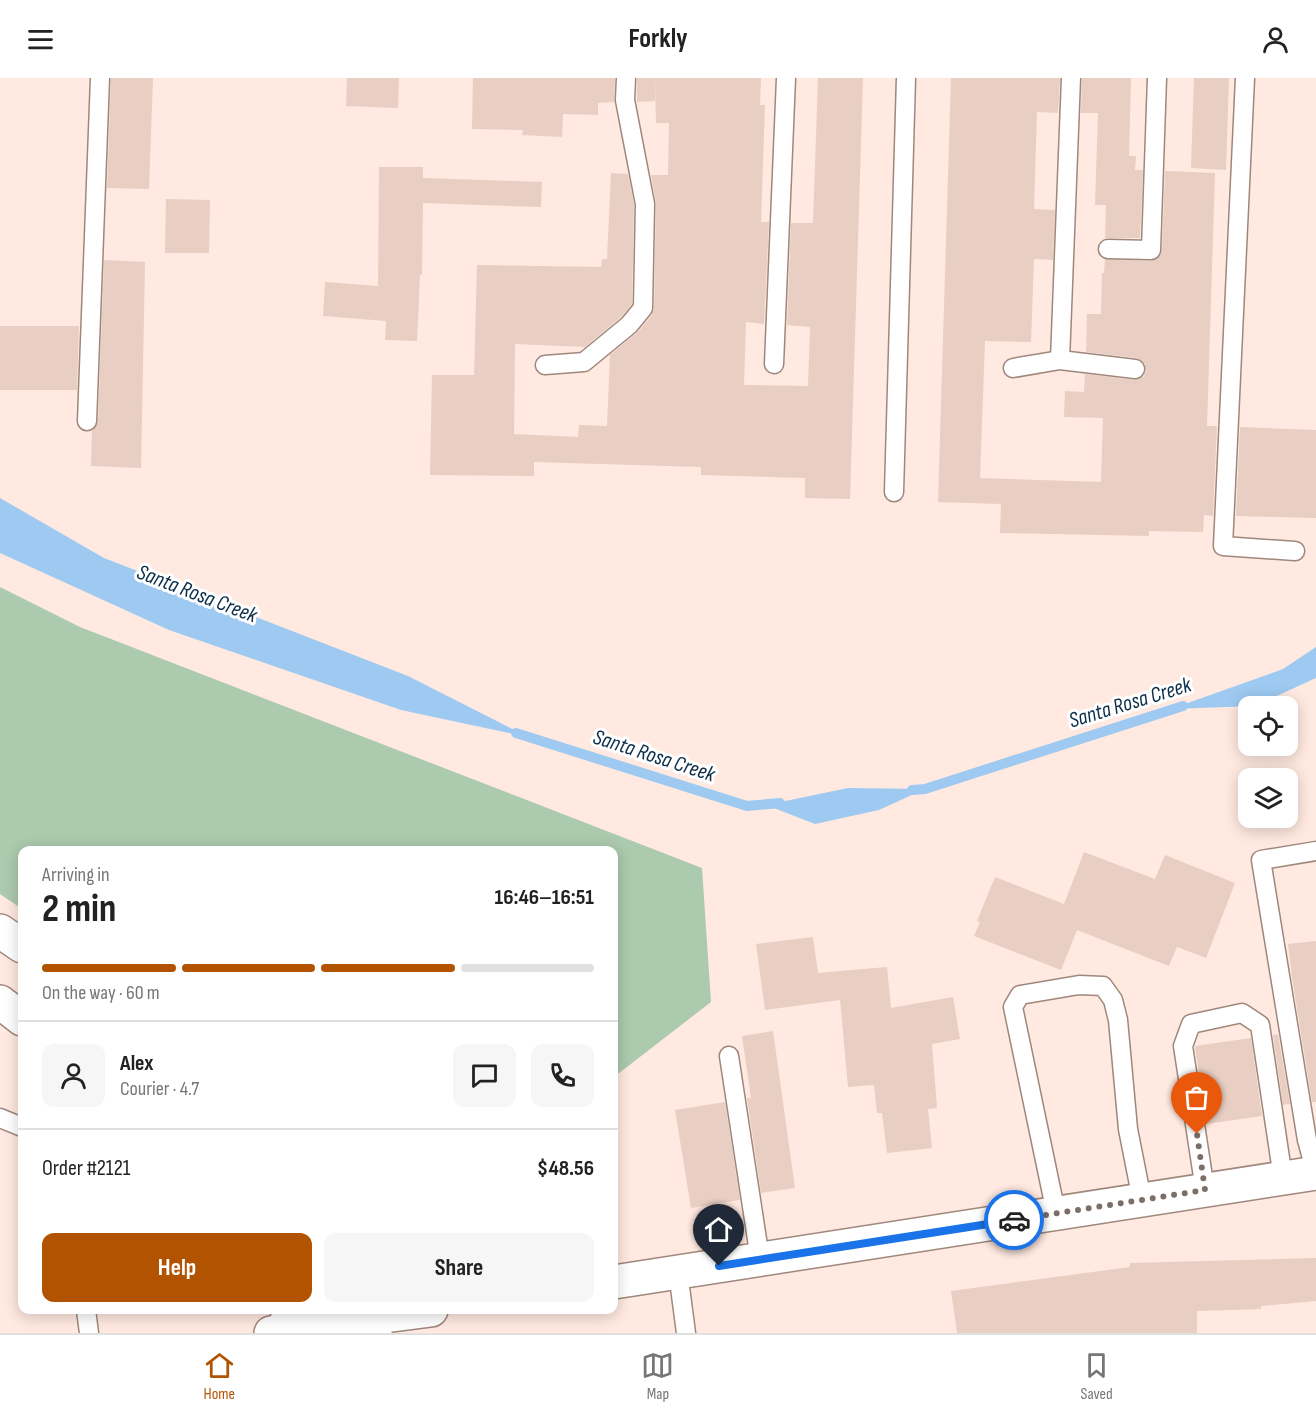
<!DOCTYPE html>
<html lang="en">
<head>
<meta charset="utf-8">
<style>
  body { margin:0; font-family:"Sofia Sans Condensed",sans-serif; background:#f6f6f6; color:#222; height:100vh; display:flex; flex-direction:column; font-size:22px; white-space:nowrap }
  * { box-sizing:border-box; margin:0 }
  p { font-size:20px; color:#767676 }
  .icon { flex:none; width:33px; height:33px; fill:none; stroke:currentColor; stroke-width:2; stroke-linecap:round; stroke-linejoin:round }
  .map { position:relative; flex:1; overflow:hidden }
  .side { position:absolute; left:18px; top:768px; width:600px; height:468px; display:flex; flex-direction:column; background:#fff; border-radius:12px; box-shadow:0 3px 15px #0003 }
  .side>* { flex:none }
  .buttons { position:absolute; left:1238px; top:618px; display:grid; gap:12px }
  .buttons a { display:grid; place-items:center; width:60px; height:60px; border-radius:12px; background:#fff; box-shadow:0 3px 15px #0003; font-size:30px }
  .pin { position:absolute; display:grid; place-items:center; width:51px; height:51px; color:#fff; margin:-62px -26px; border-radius:50% 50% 50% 0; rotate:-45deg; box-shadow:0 0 6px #0007 }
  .pin .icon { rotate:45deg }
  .courier { position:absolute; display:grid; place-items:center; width:60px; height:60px; margin:-30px; border:4px solid #1a73e8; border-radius:50%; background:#fff; color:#222; box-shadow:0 2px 8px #0007 }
  .headline em { font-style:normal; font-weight:700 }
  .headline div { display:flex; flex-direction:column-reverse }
  .headline { display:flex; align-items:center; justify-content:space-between; height:102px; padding:0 24px }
  h1 { font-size:39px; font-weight:700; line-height:45px }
  .bar { display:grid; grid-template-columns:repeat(4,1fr); gap:9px 6px; align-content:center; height:72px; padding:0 24px }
  .bar i { height:8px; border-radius:4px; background:#e0e0e0 }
  .bar .selected { background:#b25302 }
  .bar p { grid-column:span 4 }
  .line { display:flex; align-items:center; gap:15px; padding:0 24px; border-top:2px solid #e0e0e0 }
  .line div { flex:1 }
  .round { display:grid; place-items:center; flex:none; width:63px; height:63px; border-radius:12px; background:#f6f6f6 }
  .cta { display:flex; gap:12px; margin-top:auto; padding:12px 24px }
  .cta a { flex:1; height:69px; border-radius:12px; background:#b25302; color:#fff; font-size:24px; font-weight:700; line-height:69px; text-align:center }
  .cta a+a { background:#f6f6f6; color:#222 }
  header { display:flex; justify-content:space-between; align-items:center; height:78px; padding:0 24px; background:#fff; font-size:27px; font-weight:700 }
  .dock { display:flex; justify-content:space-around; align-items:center; height:84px; border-top:2px solid #e0e0e0; background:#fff; font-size:16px; color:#767676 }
  .dock a { display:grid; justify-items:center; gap:3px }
  .dock .selected { color:#b25302 }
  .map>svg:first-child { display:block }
</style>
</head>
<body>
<header><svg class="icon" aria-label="menu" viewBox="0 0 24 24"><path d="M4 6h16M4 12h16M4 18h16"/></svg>Forkly<svg class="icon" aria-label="person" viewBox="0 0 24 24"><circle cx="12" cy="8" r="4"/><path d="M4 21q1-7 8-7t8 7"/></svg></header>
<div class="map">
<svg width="1316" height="1255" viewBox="0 0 1316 1255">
  <rect width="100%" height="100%" fill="#ffe9e0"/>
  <path fill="#accaae" d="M0 509 80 549 702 790 711 924 614 999V772H22V831L0 816Z"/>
  <path fill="#9ecaf1" d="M0 420 104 480 408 598 528 659 401 632 169 552 0 475Z
    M1316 569V600L1255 628 1171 631 1283 591Z
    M848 710 925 711 879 732 815 746 766 727Z"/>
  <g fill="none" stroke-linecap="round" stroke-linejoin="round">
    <path stroke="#9ecaf1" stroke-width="10" d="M516 655 747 728 780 725
      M912 712 925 711 1183 628"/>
  </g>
  <path fill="#e9cec3" d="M111 0H153L149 111 107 110Z
    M347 0H399L398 30 346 28Z
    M473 0H615L614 24 598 25V37L563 36 562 59 522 57 523 52 472 51Z
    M637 0H655V23L637 24Z
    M655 0H761L760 27H765L761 144H769L764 246 746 244 744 307 808 308 810 249 787 247 791 145H813L818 0H863L850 421 805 420V400L701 397V389L534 384V398L430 397 432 297H474L477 187 601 189 602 181H607L611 95 628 96 634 127 632 226 621 239 585 269 515 266 514 356 578 359 579 347 607 348 610 277 638 254 652 237 654 230 656 126 651 97H668L669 45H656Z
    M951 0H1060L1058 35 1037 34 1034 131 1055 132 1053 182 1034 181 1031 264 985 263 980 400 1101 404 1103 340 1064 339 1065 313 1084 314 1085 296 1134 302 1144 298 1146 292 1145 286 1137 280 1086 274 1087 236H1101L1102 195H1104L1105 181 1151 183 1160 178 1162 172 1165 93 1215 95 1207 348H1217L1213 438 1204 437 1203 454 1149 453V458L1000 455 1001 426 938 424Z
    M1082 0H1131L1129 78H1136L1135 92H1143L1140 160H1105L1106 127H1095L1098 35H1081Z
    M1194 0H1229L1226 92 1191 90Z
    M379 89H423V100L542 104 541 129 423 125 422 197H420L417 263 385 262 386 243 323 238 325 204 378 208Z
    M166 121 210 122 209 175H165Z
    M104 182 145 184 141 390 91 388 92 353 98 343Z
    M0 248H79L77 312H0Z
    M1240 349 1316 352V440L1236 438Z
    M1084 774 1155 801 1165 777 1235 805 1206 880 1177 869 1169 888 1077 852 1061 892 974 858 980 844 977 843 995 799 1064 826Z
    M813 859 818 895 887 889 891 930 953 919 960 961 932 966 937 1030 928 1031 932 1070 887 1075 882 1035H877L874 1007 848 1009 840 922 765 932 756 866Z
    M1316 863V1024H1312L1292 899 1288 866Z
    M773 953 795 1110 761 1115 747 1020H751L742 958Z
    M1278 956 1290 1026 1283 1027 1273 957Z
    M1251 960 1262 1038 1206 1046 1195 968Z
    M725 1024 740 1122 691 1130 675 1032Z
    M1316 1180V1223L1261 1228V1231L1197 1233V1255H957L951 1213 1130 1189V1185Z"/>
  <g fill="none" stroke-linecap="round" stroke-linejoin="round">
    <defs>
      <path id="service" d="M1071 0 1060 282 1135 291
        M1245 0 1223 468 1295 473
        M1108 171 1151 172 1157 0
        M774 286 786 0
        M545 287 584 284 629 247 643 230 645 126 625 22 626 0
        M1013 290 1060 282
        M87 343 100 0
        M894 414 906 0
        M1316 773 1261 782 1307 1062 1316 1095
        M729 978 760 1181
        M0 1040 22 1049
        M1205 1112 1183 968 1191 946 1242 935 1260 947 1283 1100
        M1056 1135 1013 929 1020 917 1079 907 1103 908 1113 922 1118 942 1128 1051 1142 1122
        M678 1194 686 1255
        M86 1232 89 1255"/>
      <path id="minor" d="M614 1204 1316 1095
        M271 1255 297 1249 431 1232"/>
      <path id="tertiary" d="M0 853 22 868
        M0 924 22 941
        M287 1232 301 1255
        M362 1232 375 1255"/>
    </defs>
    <use href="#service" stroke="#9f877c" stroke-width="21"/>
    <use href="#minor" stroke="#9f877c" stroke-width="36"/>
    <use href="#tertiary" stroke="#9f877c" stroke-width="36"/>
    <use href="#service" stroke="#fff" stroke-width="18"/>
    <use href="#minor" stroke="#fff" stroke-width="33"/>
    <use href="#tertiary" stroke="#fff" stroke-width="33"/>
  </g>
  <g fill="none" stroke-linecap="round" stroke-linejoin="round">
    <path stroke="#7d6f68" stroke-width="6" stroke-dasharray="0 10.8" d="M1014 1142 1205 1112 1197 1056"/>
    <path stroke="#1a73e8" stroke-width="8" d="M719 1188 1014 1142"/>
  </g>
  <g text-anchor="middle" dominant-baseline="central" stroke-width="6" stroke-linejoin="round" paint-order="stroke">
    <g font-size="22" font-style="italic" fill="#0d2f4a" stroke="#fff">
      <text transform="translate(197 516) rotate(21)">Santa Rosa Creek</text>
      <text transform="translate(1130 625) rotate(-17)">Santa Rosa Creek</text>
      <text transform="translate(654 678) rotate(18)">Santa Rosa Creek</text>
    </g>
  </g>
</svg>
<div class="buttons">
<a><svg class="icon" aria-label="locate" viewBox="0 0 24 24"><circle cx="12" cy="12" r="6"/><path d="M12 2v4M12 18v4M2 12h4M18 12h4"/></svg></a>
<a><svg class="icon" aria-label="layers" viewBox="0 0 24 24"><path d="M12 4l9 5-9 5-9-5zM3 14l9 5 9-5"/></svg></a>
</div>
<div class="pin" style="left:1197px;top:1056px;background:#ea580c"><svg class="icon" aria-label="bag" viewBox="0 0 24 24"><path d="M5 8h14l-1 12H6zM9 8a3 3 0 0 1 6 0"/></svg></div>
<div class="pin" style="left:719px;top:1188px;background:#1f2937"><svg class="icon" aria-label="home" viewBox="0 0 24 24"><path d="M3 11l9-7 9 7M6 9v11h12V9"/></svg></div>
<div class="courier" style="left:1014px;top:1142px"><svg class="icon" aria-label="car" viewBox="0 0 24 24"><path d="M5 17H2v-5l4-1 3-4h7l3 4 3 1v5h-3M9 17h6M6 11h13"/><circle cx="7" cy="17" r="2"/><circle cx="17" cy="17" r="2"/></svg></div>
<section class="side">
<div class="headline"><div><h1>2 min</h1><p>Arriving in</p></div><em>16:46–16:51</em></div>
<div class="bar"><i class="selected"></i><i class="selected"></i><i class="selected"></i><i></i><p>On the way · 60 m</p></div>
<div class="line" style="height:108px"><a class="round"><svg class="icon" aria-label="person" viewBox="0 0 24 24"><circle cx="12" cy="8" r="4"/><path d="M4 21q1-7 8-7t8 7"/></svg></a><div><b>Alex</b><p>Courier · 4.7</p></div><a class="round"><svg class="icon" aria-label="chat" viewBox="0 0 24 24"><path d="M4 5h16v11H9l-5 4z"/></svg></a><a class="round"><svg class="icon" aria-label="phone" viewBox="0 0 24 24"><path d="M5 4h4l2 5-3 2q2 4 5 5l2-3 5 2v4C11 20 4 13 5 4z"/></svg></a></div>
<div class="line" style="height:78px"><div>Order #2121</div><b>$48.56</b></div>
<div class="cta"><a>Help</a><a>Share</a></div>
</section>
</div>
<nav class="dock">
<a class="selected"><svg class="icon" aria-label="home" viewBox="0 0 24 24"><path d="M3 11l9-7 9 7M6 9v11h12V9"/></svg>Home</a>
<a><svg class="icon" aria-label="map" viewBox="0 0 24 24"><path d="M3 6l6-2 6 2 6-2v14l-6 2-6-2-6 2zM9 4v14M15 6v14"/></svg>Map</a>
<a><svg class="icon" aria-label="saved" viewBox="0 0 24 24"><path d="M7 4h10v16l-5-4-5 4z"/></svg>Saved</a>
</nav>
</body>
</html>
